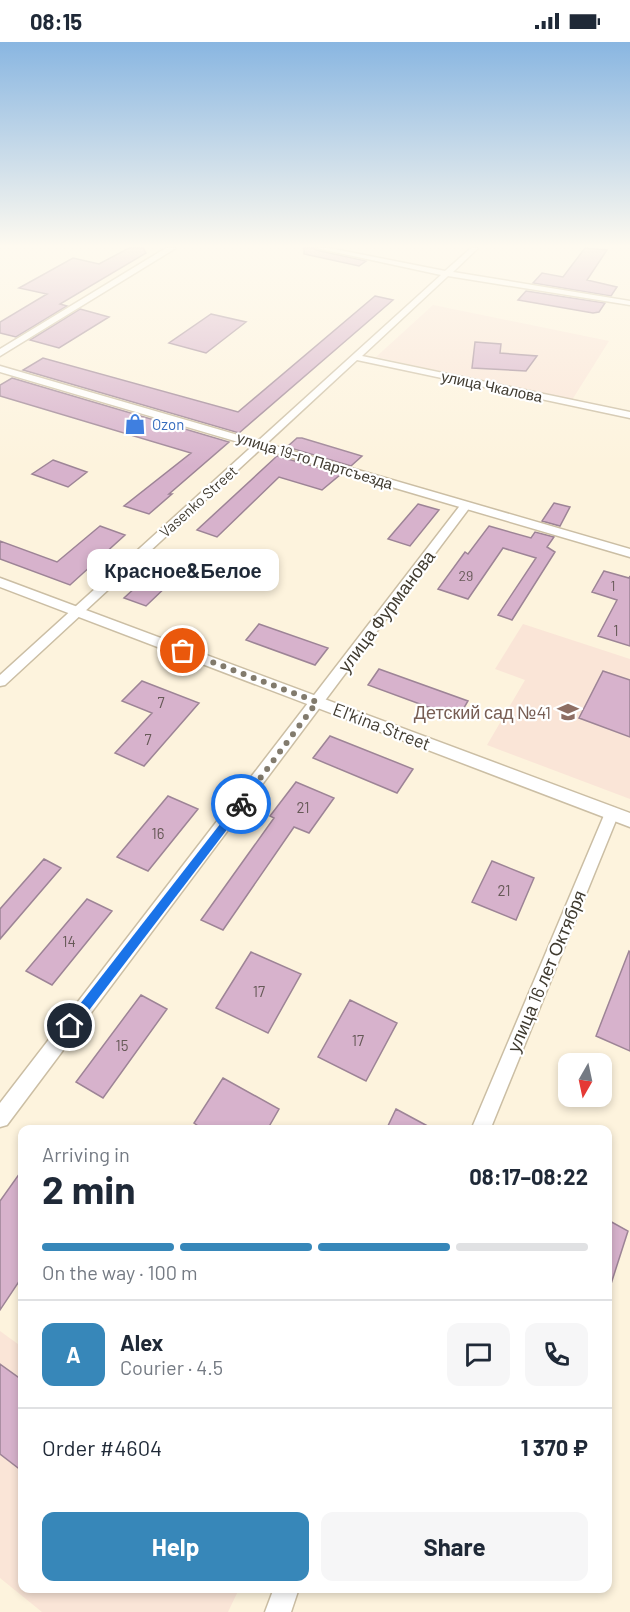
<!DOCTYPE html>
<html lang="en">
<head>
<meta charset="utf-8">
<style>
  body { margin:0; font-family:Barlow,sans-serif; background:#f6f6f7; color:#1f2937; height:100vh; display:flex; flex-direction:column; font-size:22px; white-space:nowrap }
  * { box-sizing:border-box; margin:0 }
  p { font-size:20px; color:#747a83 }
  .icon { flex:none; width:33px; height:33px; fill:none; stroke:currentColor; stroke-width:2; stroke-linecap:round; stroke-linejoin:round }
  .map { position:relative; flex:1; overflow:hidden }
  .side { position:absolute; left:18px; top:1083px; width:594px; height:468px; display:flex; flex-direction:column; background:#fff; border-radius:12px; box-shadow:0 3px 9px #0003 }
  .side>* { flex:none }
  .needle { width:39px; rotate:189deg }
  .controls { position:absolute; left:558px; top:1011px; display:grid; gap:12px }
  .controls a { display:grid; place-items:center; width:54px; height:54px; border-radius:12px; background:#fff; box-shadow:0 3px 9px #0003; font-size:30px }
  .pin { position:absolute; display:grid; place-items:center; width:51px; height:51px; color:#fff; margin:-26px; border:3px solid #fff; border-radius:50%; box-shadow:0 2px 6px #0007 }
  .courier { position:absolute; display:grid; place-items:center; width:60px; height:60px; margin:-30px; border:4px solid #1a73e8; border-radius:50%; background:#fff; color:#222; box-shadow:0 2px 8px #0007 }
  .bubble { position:absolute; height:42px; border-radius:12px; background:#fff; box-shadow:0 3px 9px #0003; font-size:20px; font-weight:700; line-height:42px; text-align:center }
  .head em { font-style:normal; font-weight:700 }
  .head div { display:flex; flex-direction:column-reverse }
  .head { display:flex; align-items:center; justify-content:space-between; height:102px; padding:0 24px }
  h1 { font-size:39px; font-weight:700; line-height:45px }
  .bar { display:grid; grid-template-columns:repeat(4,1fr); gap:9px 6px; align-content:center; height:72px; padding:0 24px }
  .bar i { height:8px; border-radius:4px; background:#e0e1e3 }
  .bar .active { background:#3787b9 }
  .bar p { grid-column:span 4 }
  .line { display:flex; align-items:center; gap:15px; padding:0 24px; border-top:2px solid #e0e1e3 }
  .line div { flex:1 }
  .round { display:grid; place-items:center; flex:none; width:63px; height:63px; border-radius:12px; background:#f6f6f7 }
  .button { display:flex; gap:12px; margin-top:auto; padding:12px 24px }
  .button a { flex:1; height:69px; border-radius:12px; background:#3787b9; color:#fff; font-size:24px; font-weight:700; line-height:69px; text-align:center }
  .button a+a { background:#f6f6f7; color:#1f2937 }
  .status { display:flex; justify-content:space-between; align-items:center; height:42px; padding:0 30px; background:#fff; direction:ltr }
  .status svg { height:16px; fill:currentColor }
  .map>svg:first-child { display:block }
</style>
</head>
<body>
<div class="status"><b>08:15</b><svg viewBox="0 0 49 12"><path d="M0 12V9h3v3zM5 12V6h3v6zM10 12V3h3v9zM15 12V0h3v12zM26 1h20v11H26zM47 4h2v5h-2z"/></svg></div>
<div class="map">
<svg width="630" height="1570" viewBox="0 0 630 1570">
  <rect width="100%" height="100%" fill="#fdf3dd"/>
  <path fill="#fae5d7" d="M433 263 609 299 572 358 376 315Z
    M523 582 630 617V757L487 703 525 638 495 627Z
    M0 1289 22 1305V1546L239 1547 228 1570H42L0 1536Z"/>
  <path fill="#d7b2cc" stroke="#9d8496" stroke-width="1.5" d="M129 206H143L146 211 60 262 67 264 16 295 0 291V280L47 252 19 246 73 216 99 222Z
    M304 206H314L316 208 366 219 359 224 304 212Z
    M585 206 607 208 587 238 617 245 611 254 533 241 542 231 563 235Z
    M526 249 605 261 599 270 593 271 518 258Z
    M375 254 393 258 239 391 23 328 43 316 238 370Z
    M80 267 109 275 59 306 30 298Z
    M211 272 246 280 206 311 169 301Z
    M475 300 501 302 500 311 537 314 526 329 472 326Z
    M12 336 229 400 169 452H172L149 472 124 464 191 411 0 354V343Z
    M297 396H302L362 414 351 424 287 405Z
    M277 414 341 432 322 448 279 435 217 495 197 488Z
    M53 418 87 430 68 445 32 432Z
    M554 461 570 465 560 484 542 479Z
    M418 462 439 468 410 504 388 497Z
    M100 484 125 493 70 543 0 517V499L57 520Z
    M489 484 531 496 535 490 554 495 547 505 555 510 512 578 498 573 536 516 503 506 468 557 438 547 465 510 468 512Z
    M174 510 195 517 146 564 124 556Z
    M604 529 629 536 630 534V604L598 594 617 558 592 550Z
    M259 582 328 606 315 623 246 598Z
    M379 627 468 659 458 676 368 643Z
    M603 629 630 638V695L579 676Z
    M142 639 199 661 144 724 115 711 152 671 122 659Z
    M330 694 413 727 397 751 313 716Z
    M296 740 334 756 309 791 294 785 223 888 201 878 274 776 270 774Z
    M168 754 198 767 148 829 117 815Z
    M44 817 61 826 0 897V867Z
    M492 819 534 836 516 878 472 860Z
    M87 857 112 869 52 943 26 929Z
    M629 909 630 910V1009L596 994Z
    M251 910 301 932 268 991 216 966Z
    M141 953 167 967 103 1056 76 1040Z
    M350 958 397 981 366 1039 318 1015Z
    M223 1036 279 1067 267 1088H204L194 1081Z
    M396 1067 435 1088H386Z
    M22 1128V1235L0 1268V1159Z
    M608 1178 628 1189 611 1242H608Z
    M0 1322 22 1338V1429L0 1412Z"/>
  <g fill="none" stroke-linecap="round" stroke-linejoin="round">
    <defs>
      <path id="minor" d="M316 206H329L445 229 471 206H478L453 230 630 259V263L448 234 362 314 630 370V376L357 318 5 643 0 644V633L441 233Z
        M466 460 471 463 470 465 7 1083 0 1085V1061L462 461Z
        M612 765 617 767 619 771 490 1088H471L605 771 607 767Z
        M274 1546H299L291 1570H265Z"/>
      <path id="tertiary" d="M166 206H176L0 314V307Z
        M0 324 630 507V515L0 330Z
        M0 536 630 771V785L0 545Z"/>
    </defs>
    <use href="#minor" stroke="#cbbea4" stroke-width="3"/>
    <use href="#tertiary" stroke="#cbbea4" stroke-width="3"/>
    <use href="#minor" fill="#fff" fill-rule="evenodd"/>
    <use href="#tertiary" fill="#fff" fill-rule="evenodd"/>
  </g>
  <linearGradient id="sky" x2="0" y2="1"><stop stop-color="#89b6e1"/><stop offset="0.48" stop-color="#fefaf0"/><stop offset="1" stop-color="#fefaf0" stop-opacity="0"/></linearGradient>
  <rect width="630" height="425" fill="url(#sky)"/>
  <path fill="#1a73e8" d="M241 758 245 759V764L74 988H66V980L238 759Z"/>
  <g fill="none" stroke-linecap="round" stroke-linejoin="round">
    <path stroke="#827b6d" stroke-width="6" stroke-dasharray="0 10.8" d="M183 609 317 660 241 762"/>
  </g>
  <defs>
    <symbol id="shop-bare" viewBox="-9 -9 18 18"><path d="M-5-2.5h2.3a2.7 3.5 0 0 1 5.4 0H5L5.5 6h-11ZM-1.5-2.5h3a1.5 2.3 0 0 0-3 0Z" fill="#3f7fe0" stroke="#fff" stroke-width="2.5" paint-order="stroke"/></symbol>
    <symbol id="school-bare" viewBox="-9 -9 18 18"><path d="M0-5L7-2L0 1L-7-2ZM-4 1L0 2.5L4 1V4Q0 6-4 4Z" fill="#8d6e63" stroke="#fff" stroke-width="2.5" paint-order="stroke"/></symbol>
  </defs>
  <g fill-rule="evenodd">
    <use href="#shop-bare" x="120" y="367" width="30" height="30"/>
    <use href="#school-bare" x="553" y="655" width="30" height="30"/>
  </g>
  <g text-anchor="middle" dominant-baseline="central" stroke-width="4.5" stroke-linejoin="round" paint-order="stroke">
    <g font-size="14" fill="#665957">
      <text x="466" y="533">29</text>
      <text x="613" y="543">1</text>
    </g>
    <g font-size="15" fill="#403b30" stroke="#fff">
      <text transform="translate(492 344) rotate(12)">улица Чкалова</text>
      <text transform="translate(315 418) rotate(17)">улица 19-го Партсъезда</text>
      <text transform="translate(198 459) rotate(-42)">Vasenko Street</text>
    </g>
    <g font-size="15" fill="#366cbe" stroke="#fff" text-anchor="start">
      <text x="152" y="382">Ozon</text>
    </g>
    <g font-size="15" fill="#665957">
      <text x="616" y="588">1</text>
      <text x="161" y="660">7</text>
      <text x="148" y="697">7</text>
      <text x="303" y="765">21</text>
      <text x="158" y="791">16</text>
      <text x="504" y="848">21</text>
      <text x="69" y="899">14</text>
      <text x="259" y="949">17</text>
      <text x="358" y="998">17</text>
      <text x="122" y="1003">15</text>
    </g>
    <g font-size="18" fill="#403b30" stroke="#fff">
      <text transform="translate(386 569) rotate(-53)">улица Фурманова</text>
      <text transform="translate(382 684) rotate(21)">El'kina Street</text>
      <text transform="translate(546 929) rotate(-67)">улица 16 лет Октября</text>
    </g>
    <g font-size="18" fill="#785e54" stroke="#fff" text-anchor="end">
      <text x="551" y="670">Детский сад №41</text>
    </g>
  </g>
</svg>
<div class="controls">
<a><svg class="needle" viewBox="-14 -14 28 28"><path d="M0-13l5 13h-10z" fill="#e53935"/><path d="M0 13l5-13h-10z" fill="#747a83"/></svg></a>
</div>
<div class="pin" style="left:183px;top:609px;background:#ea580c"><svg class="icon" aria-label="bag" viewBox="0 0 24 24"><path d="M5 8h14l-1 12H6zM9 8a3 3 0 0 1 6 0"/></svg></div>
<div class="pin" style="left:70px;top:984px;background:#1f2937"><svg class="icon" aria-label="home" viewBox="0 0 24 24"><path d="M3 11l9-7 9 7M6 9v11h12V9"/></svg></div>
<div class="courier" style="left:241px;top:762px"><svg class="icon" aria-label="bike" viewBox="0 0 24 24"><circle cx="6" cy="16" r="4"/><circle cx="18" cy="16" r="4"/><path d="M6 16l4-8h5l3 8M10 8l3 8H6M13 5h3"/></svg></div>
<div class="bubble" style="left:87px;top:507px;width:192px">Красное&amp;Белое</div>
<section class="side">
<div class="head"><div><h1>2 min</h1><p>Arriving in</p></div><em>08:17–08:22</em></div>
<div class="bar"><i class="active"></i><i class="active"></i><i class="active"></i><i></i><p>On the way · 100 m</p></div>
<div class="line" style="height:108px"><b class="round" style="background:#3787b9;color:#fff">A</b><div><b>Alex</b><p>Courier · 4.5</p></div><a class="round"><svg class="icon" aria-label="chat" viewBox="0 0 24 24"><path d="M4 5h16v11H9l-5 4z"/></svg></a><a class="round"><svg class="icon" aria-label="phone" viewBox="0 0 24 24"><path d="M5 4h4l2 5-3 2q2 4 5 5l2-3 5 2v4C11 20 4 13 5 4z"/></svg></a></div>
<div class="line" style="height:78px"><div>Order #4604</div><b>1 370 ₽</b></div>
<div class="button"><a>Help</a><a>Share</a></div>
</section>
</div>
</body>
</html>
